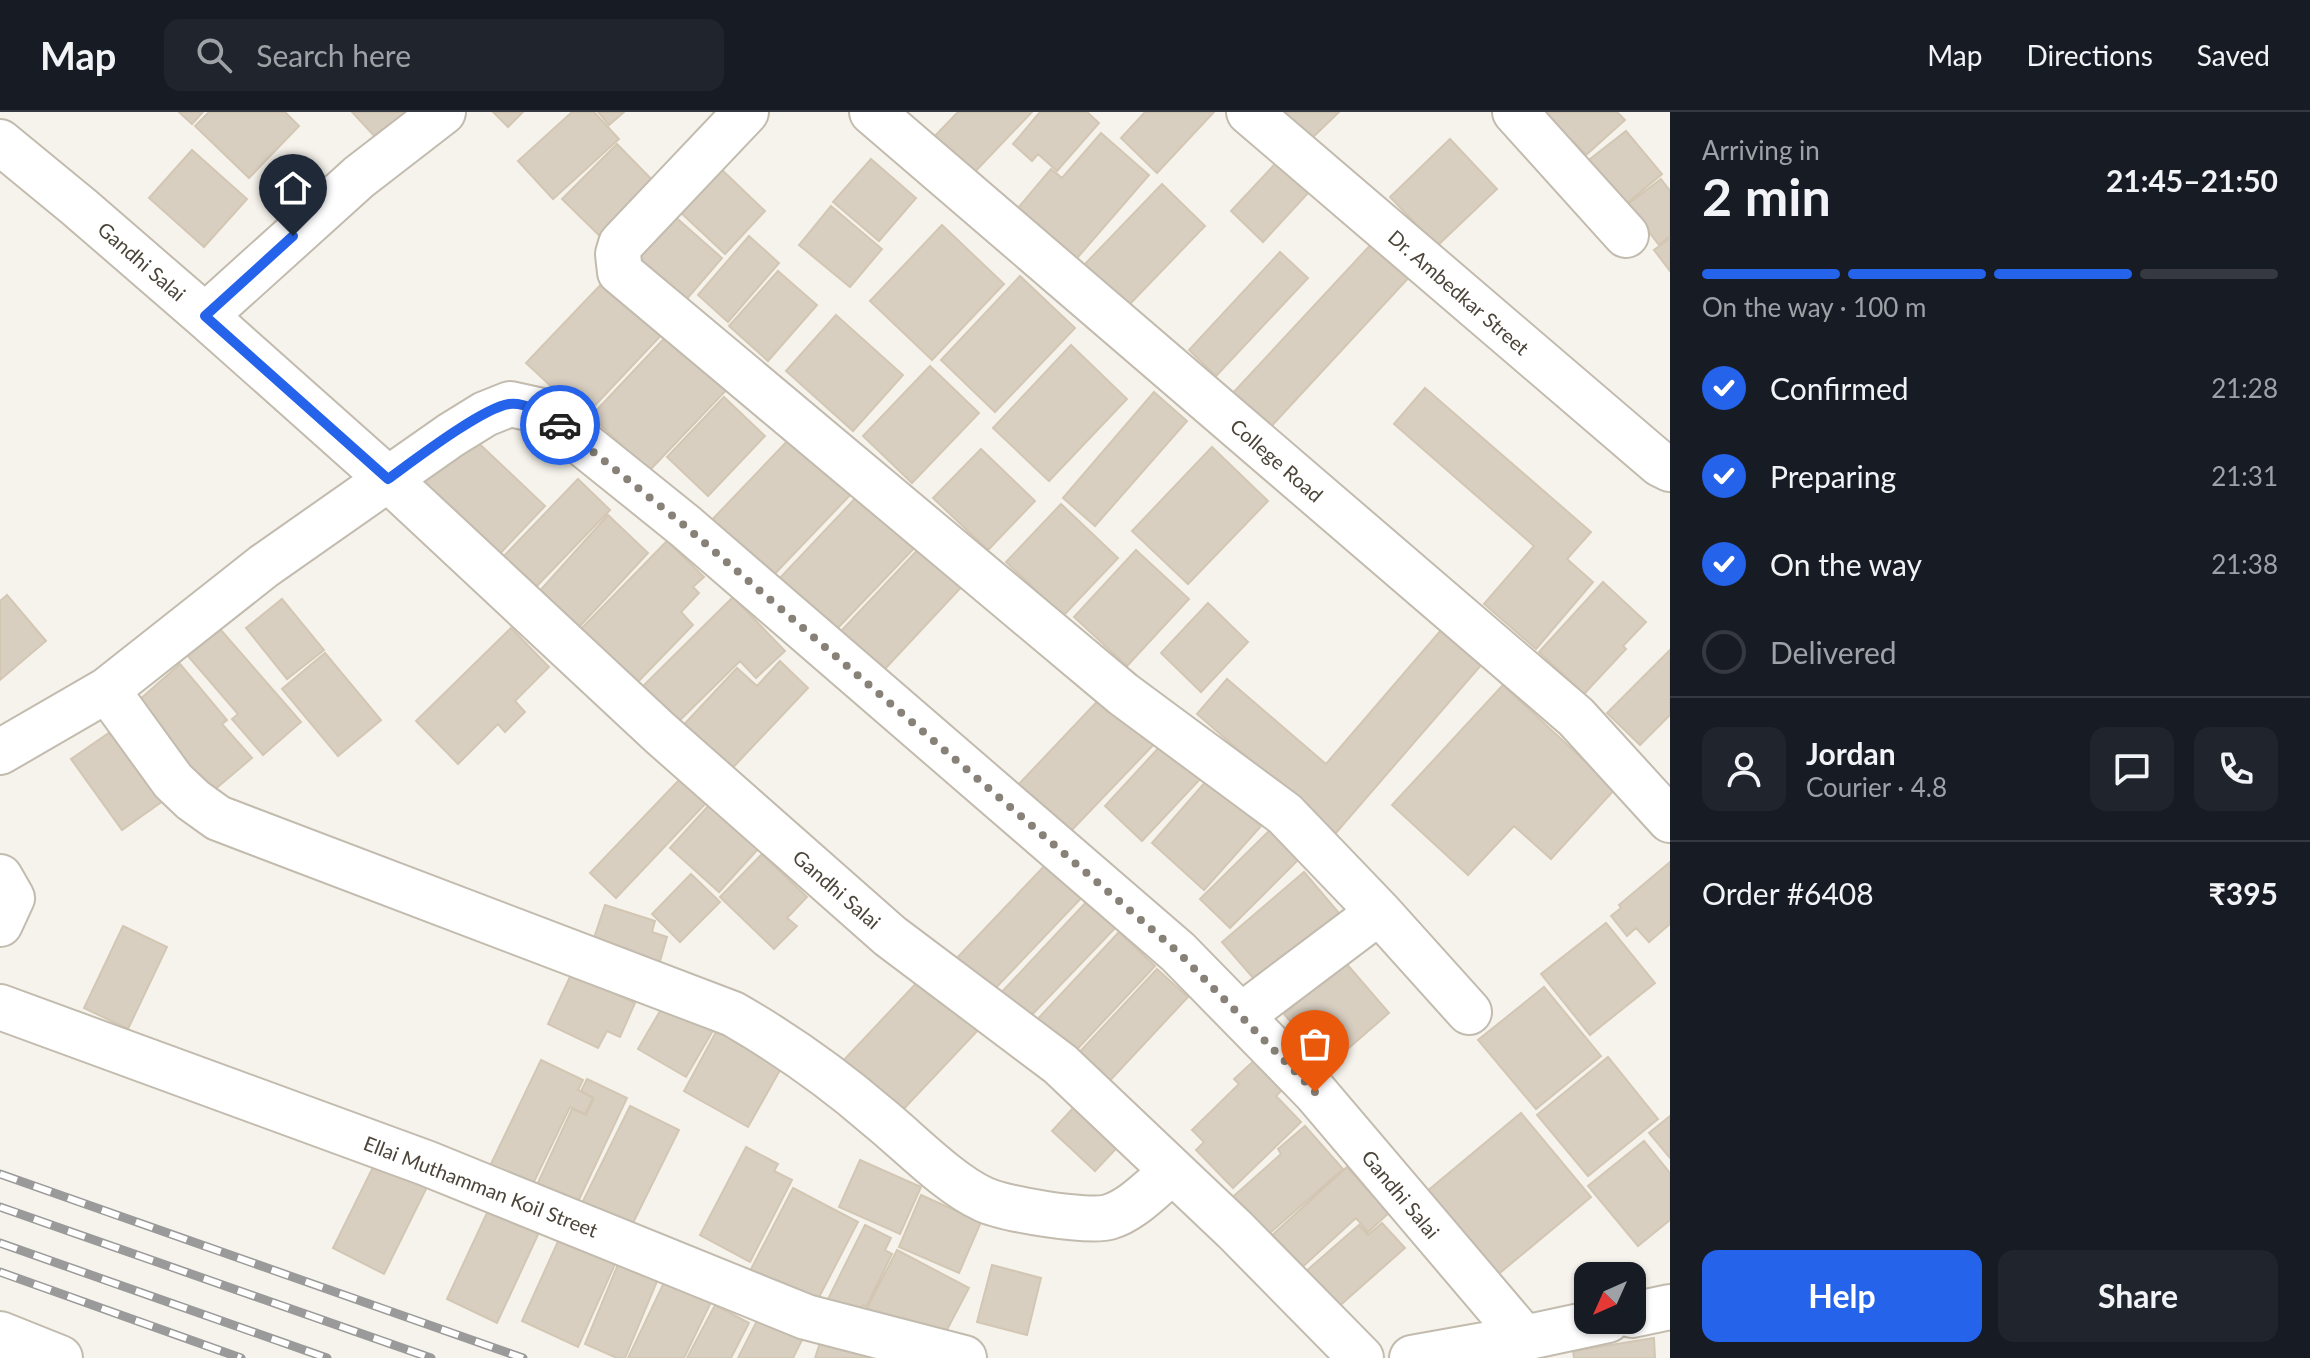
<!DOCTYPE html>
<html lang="en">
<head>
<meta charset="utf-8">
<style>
  body { margin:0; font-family:Lato,sans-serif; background:#20242c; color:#f1f3f6; height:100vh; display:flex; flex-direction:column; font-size:30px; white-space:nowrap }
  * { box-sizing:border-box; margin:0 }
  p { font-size:26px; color:#9ea1a6 }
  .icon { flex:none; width:44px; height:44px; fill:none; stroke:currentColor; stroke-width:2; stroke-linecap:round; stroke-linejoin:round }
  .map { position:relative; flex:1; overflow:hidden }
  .drawer { display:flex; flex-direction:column; background:#171b24; width:640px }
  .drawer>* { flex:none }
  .needle { width:52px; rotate:225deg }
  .controls { position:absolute; left:1574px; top:1150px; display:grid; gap:16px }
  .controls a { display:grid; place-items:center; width:72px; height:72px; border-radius:16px; background:#171b24; box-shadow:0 2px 6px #0004; font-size:40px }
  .pin { position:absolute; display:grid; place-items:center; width:68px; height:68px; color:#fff; margin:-82px -34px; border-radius:50% 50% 50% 0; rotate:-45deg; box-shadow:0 0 8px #0007 }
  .pin .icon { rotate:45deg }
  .courier { position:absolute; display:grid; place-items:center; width:80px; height:80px; margin:-40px; border:6px solid #2563eb; border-radius:50%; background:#fff; color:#222; box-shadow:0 2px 10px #0007 }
  .summary em { font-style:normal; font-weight:700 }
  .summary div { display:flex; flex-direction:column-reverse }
  .summary { display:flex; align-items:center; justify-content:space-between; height:136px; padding:0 32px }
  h1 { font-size:52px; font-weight:700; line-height:60px }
  .bar { display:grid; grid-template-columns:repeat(4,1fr); gap:12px 8px; align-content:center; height:96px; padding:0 32px }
  .bar i { height:10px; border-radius:6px; background:#363941 }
  .bar .selected { background:#2563eb }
  .bar p { grid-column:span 4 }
  .line { display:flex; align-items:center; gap:20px; padding:0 32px; border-top:2px solid #363941 }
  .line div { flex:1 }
  .round { display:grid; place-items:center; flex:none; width:84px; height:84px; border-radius:16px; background:#20242c }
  ol { padding:0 32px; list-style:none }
  li { display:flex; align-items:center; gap:24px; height:88px }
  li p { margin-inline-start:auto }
  li .icon { padding:8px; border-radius:50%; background:#2563eb; color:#fff; stroke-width:4 }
  li:last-child { color:#9ea1a6 }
  li i { width:44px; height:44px; border:4px solid #363941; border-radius:50% }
  .cta { display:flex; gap:16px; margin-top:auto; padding:16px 32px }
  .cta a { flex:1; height:92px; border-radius:16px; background:#2563eb; color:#fff; font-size:32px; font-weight:700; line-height:92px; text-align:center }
  .cta a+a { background:#20242c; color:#f1f3f6 }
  header { display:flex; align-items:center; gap:48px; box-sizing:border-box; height:112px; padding:0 40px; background:#171b24; border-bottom:2px solid #363941 }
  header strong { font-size:38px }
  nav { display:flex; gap:44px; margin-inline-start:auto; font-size:28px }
  .search { width:560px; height:72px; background:#20242c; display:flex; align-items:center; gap:20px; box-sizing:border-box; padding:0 28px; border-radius:16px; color:#9ea1a6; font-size:30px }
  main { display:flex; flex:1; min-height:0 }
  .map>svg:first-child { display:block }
</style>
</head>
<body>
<header>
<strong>Map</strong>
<div class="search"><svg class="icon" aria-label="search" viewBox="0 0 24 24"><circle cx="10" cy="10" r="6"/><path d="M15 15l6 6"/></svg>Search here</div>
<nav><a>Map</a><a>Directions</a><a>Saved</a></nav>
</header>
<main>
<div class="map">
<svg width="1670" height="1246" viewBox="0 0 1670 1246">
  <rect width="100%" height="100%" fill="#f6f3ec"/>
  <path fill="#d8cfc1" stroke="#d3c7b4" stroke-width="2" d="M179 0H203L192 12Z
    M209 0H285L299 14 249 66 195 14Z
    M352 0H410L379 29Z
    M493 0H523L508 15Z
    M572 0H594L619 27 553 87 518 49Z
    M598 0H624L609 13Z
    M958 0H1032L969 66 930 29Z
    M1040 0H1087L1099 11 1057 59 1038 42 1032 49 1013 32Z
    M1145 0H1214L1157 61 1121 26Z
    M1281 0H1339L1309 29Z
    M1522 0H1617L1625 8 1586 43 1574 30 1568 35Z
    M1626 19 1662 62 1621 96 1585 51Z
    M1101 21 1149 63 1072 152 1018 96 1051 57 1062 66Z
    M1450 27 1497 77 1437 134 1390 85Z
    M617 32 663 79 609 133 562 87Z
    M1289 37 1321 67 1263 130 1231 99Z
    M192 38 247 87 204 135 149 86Z
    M871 47 916 86 879 129 833 90Z
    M720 56 765 99 725 142 679 99Z
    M1661 67 1670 79V124L1659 133 1646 116 1638 123 1619 99Z
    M1162 72 1205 114 1127 195 1084 153Z
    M831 94 882 137 850 175 799 133Z
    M672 102 722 146 685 189 635 144Z
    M942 113 1004 172 932 248 870 189Z
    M749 124 779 151 728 210 698 183Z
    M1670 126V159L1654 138Z
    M1376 127 1413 161 1268 318 1231 283Z
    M1280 140 1308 166 1216 264 1189 238Z
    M778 159 817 193 768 249 729 214Z
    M610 163 667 217 584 305 526 251Z
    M1020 164 1075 216 995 300 941 248Z
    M836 203 903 263 853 319 786 259Z
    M675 215 733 271 649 359 591 304Z
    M1071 233 1127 287 1049 369 993 316Z
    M930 254 979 301 912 371 863 324Z
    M1425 276 1591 420 1567 447 1593 470 1536 537 1484 492 1534 434 1394 312Z
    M1154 280 1187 309 1095 414 1063 386Z
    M724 285 765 324 708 384 667 345Z
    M469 322 545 394 492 450 416 378Z
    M794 322 854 379 767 470 707 413Z
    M1212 335 1268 389 1188 472 1132 419Z
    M981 337 1035 389 988 438 933 386Z
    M578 367 610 398 533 478 501 447Z
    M864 377 920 430 834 520 779 467Z
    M1061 392 1118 446 1063 504 1006 450Z
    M608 403 648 441 567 528 528 492Z
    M667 429 704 465 693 475 699 481 681 500 693 513 631 577 575 523Z
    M926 429 967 469 883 559 841 519Z
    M1136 438 1189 487 1127 554 1074 505Z
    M1603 470 1646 510 1623 534 1626 537 1584 582 1539 540Z
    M7 483 46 529 0 568V489Z
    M733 485 785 539 756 566 740 549 668 620 633 584Z
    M282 487 324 538 287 567 246 516Z
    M1208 491 1248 530 1201 580 1161 541Z
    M511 516 549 555 515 589 525 600 505 620 498 612 458 652 416 609Z
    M220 517 301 610 263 643 232 607 238 602 188 544Z
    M1442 517 1482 552 1335 722 1197 602 1227 567 1326 652Z
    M1670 538V603L1640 633 1607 601Z
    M325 541 381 608 338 644 282 577Z
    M780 549 808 576 724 665 676 621 737 556 757 574Z
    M180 552 227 608 222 612 252 646 207 684 131 595Z
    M1503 573 1615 677 1551 747 1514 714 1468 763 1392 693Z
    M1109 577 1160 626 1069 721 1018 673Z
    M119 614 170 684 122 718 71 647Z
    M1164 630 1202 665 1142 729 1105 694Z
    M681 666 706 691 616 786 590 761Z
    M1208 667 1261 714 1204 778 1152 731Z
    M710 692 759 736 719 780 670 736Z
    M1270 718 1299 747 1230 816 1200 787Z
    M762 742 807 785 787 806 797 814 774 837 720 785Z
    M1051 747 1086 781 989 883 954 849Z
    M1670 750V812L1649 830 1636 816 1627 824 1611 804 1621 796 1619 793Z
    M1304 760 1349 813 1268 883 1222 830Z
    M691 762 720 790 680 830 652 802Z
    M1090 786 1118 813 1026 909 999 883Z
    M605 793 655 809 652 820 667 825 656 863 589 841Z
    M1606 811 1655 871 1590 923 1541 862Z
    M123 814 167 835 128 917 84 896Z
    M1119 820 1155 854 1068 947 1032 913Z
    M1345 850 1389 901 1328 954 1284 902Z
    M575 854 622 876 618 883 635 891 620 925 607 919 598 936 548 912Z
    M1157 857 1188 885 1103 976 1073 947Z
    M924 863 980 916 898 1003 842 950Z
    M1544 875 1601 944 1536 997 1478 928Z
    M667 887 715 915 686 965 638 937Z
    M723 907 788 944 748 1015 684 979Z
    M1608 945 1658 1007 1588 1064 1537 1003Z
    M1256 947 1284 976 1276 984 1301 1010 1233 1076 1196 1038 1204 1030 1192 1018 1239 972 1234 967Z
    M541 948 583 968 578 978 593 986 585 1002 570 995 531 1076 489 1056Z
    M587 967 627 986 576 1094 536 1075 572 997 586 1003 594 986 581 979Z
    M1085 983 1128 1024 1095 1059 1052 1019Z
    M630 994 679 1018 630 1117 581 1093Z
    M1521 1001 1591 1085 1495 1165 1425 1081Z
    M1670 1004V1046L1649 1021Z
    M1305 1014 1343 1057 1262 1128 1228 1089 1281 1042 1278 1037Z
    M1644 1029 1670 1061V1108L1638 1134 1588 1074Z
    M746 1035 778 1052 774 1059 792 1068 750 1150 700 1123Z
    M378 1045 429 1071 384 1162 333 1136Z
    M860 1048 921 1075 900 1122 839 1095Z
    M1347 1055 1374 1085 1376 1083 1391 1099 1368 1120 1356 1106 1297 1160 1268 1127Z
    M793 1076 858 1110 815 1193 750 1159Z
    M921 1083 981 1110 959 1161 899 1135Z
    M492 1090 542 1114 497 1211 447 1187Z
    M1382 1111 1405 1136 1337 1196 1305 1160 1359 1113 1368 1123Z
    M865 1113 891 1126 885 1138 892 1142 866 1195 863 1193 856 1206 826 1191Z
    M560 1125 616 1150 578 1235 522 1209Z
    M897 1138 969 1176 941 1229 866 1198Z
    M619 1150 658 1167 625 1246H617L585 1232Z
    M992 1153 1041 1166 1027 1223 977 1210Z
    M669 1160 715 1182 684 1246H628Z
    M715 1193 749 1211 731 1246H687Z
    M761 1201 804 1224 793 1246H738Z
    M822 1225 886 1246H815Z
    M1654 1226 1655 1246H1574L1573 1239Z"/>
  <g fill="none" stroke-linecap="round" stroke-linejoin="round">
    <defs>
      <path id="minor" d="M746 0 621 132 618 142 620 160 1123 582 1285 702 1379 800 1241 904
        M872 0 1576 605 1670 708
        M1249 0 1660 352 1670 357
        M1515 0 1626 123
        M0 30 79 95 205 204 388 367 660 621 890 824 1060 952 1235 1118 1361 1246
        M205 204 359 65 443 0
        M107 578 173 669 193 688 218 706 733 902C785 932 832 965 877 1004 908 1029 948 1071 983 1087 1003 1097 1088 1111 1109 1105 1133 1098 1154 1074 1173 1059
        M0 640 107 578 264 454 451 323 485 302 510 292 542 299 685 414 1178 840 1315 980 1524 1226
        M0 765 12 786 0 812
        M1379 800 1469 900
        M0 895 426 1051 806 1205 964 1246
        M1632 1203 1670 1195
        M0 1222 60 1246
        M1412 1246 1524 1226 1608 1208"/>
    </defs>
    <use href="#minor" stroke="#c2bbae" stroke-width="48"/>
    <use href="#minor" stroke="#fff" stroke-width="44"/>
    <defs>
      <path id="rail" d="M0 1062 523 1246
        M0 1095 431 1246
        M0 1131 327 1246
        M0 1160 241 1246"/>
    </defs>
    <use href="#rail" stroke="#9a9a9a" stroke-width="9"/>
    <use href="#rail" stroke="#fff" stroke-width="6" stroke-dasharray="18" stroke-linecap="butt"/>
  </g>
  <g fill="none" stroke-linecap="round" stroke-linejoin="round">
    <path stroke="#878178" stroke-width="8" stroke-dasharray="0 14.4" d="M560 313 685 414 1178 840 1315 980"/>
    <path stroke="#2563eb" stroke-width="10" d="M293 124 205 204 388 367C413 349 482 296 509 292 527 290 547 303 560 313"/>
  </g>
  <g text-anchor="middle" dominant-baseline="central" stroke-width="8" stroke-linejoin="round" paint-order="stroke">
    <g font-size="20" fill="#4b4439" stroke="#fff">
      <text transform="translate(142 149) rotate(41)">Gandhi Salai</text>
      <text transform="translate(1459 180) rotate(41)">Dr. Ambedkar Street</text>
      <text transform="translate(1277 348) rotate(41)">College Road</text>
      <text transform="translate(837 777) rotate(41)">Gandhi Salai</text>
      <text transform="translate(481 1074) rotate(21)">Ellai Muthamman Koil Street</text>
      <text transform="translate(1401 1082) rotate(50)">Gandhi Salai</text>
    </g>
  </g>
</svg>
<div class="controls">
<a><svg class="needle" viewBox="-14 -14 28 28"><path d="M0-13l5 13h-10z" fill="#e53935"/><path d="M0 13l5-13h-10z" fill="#9ea1a6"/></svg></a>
</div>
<div class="pin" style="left:1315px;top:980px;background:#ea580c"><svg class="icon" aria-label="bag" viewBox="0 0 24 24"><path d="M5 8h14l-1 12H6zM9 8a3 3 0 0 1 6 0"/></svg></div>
<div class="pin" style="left:293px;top:124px;background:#1f2937"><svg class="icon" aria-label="home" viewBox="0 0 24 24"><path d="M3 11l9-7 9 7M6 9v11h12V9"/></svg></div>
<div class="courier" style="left:560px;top:313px"><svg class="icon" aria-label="car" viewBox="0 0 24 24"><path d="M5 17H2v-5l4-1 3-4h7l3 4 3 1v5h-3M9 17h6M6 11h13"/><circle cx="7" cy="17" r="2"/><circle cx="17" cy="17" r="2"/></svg></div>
</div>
<section class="drawer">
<div class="summary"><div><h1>2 min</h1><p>Arriving in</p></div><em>21:45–21:50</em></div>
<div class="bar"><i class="selected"></i><i class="selected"></i><i class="selected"></i><i></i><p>On the way · 100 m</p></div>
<ol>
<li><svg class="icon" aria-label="check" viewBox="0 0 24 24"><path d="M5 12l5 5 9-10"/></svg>Confirmed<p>21:28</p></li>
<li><svg class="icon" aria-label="check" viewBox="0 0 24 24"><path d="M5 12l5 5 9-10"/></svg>Preparing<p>21:31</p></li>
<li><svg class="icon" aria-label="check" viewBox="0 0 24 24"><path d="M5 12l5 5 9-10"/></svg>On the way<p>21:38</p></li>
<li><i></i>Delivered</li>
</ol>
<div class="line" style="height:144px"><a class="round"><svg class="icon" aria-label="person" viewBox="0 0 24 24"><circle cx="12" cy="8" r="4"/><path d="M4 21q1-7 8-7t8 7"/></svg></a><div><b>Jordan</b><p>Courier · 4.8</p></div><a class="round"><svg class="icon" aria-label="chat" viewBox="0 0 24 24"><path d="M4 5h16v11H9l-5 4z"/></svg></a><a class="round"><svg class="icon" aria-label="phone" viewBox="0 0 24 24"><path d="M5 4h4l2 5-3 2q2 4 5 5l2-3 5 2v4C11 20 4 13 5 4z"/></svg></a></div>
<div class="line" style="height:104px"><div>Order #6408</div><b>₹395</b></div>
<div class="cta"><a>Help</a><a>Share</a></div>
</section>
</main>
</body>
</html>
